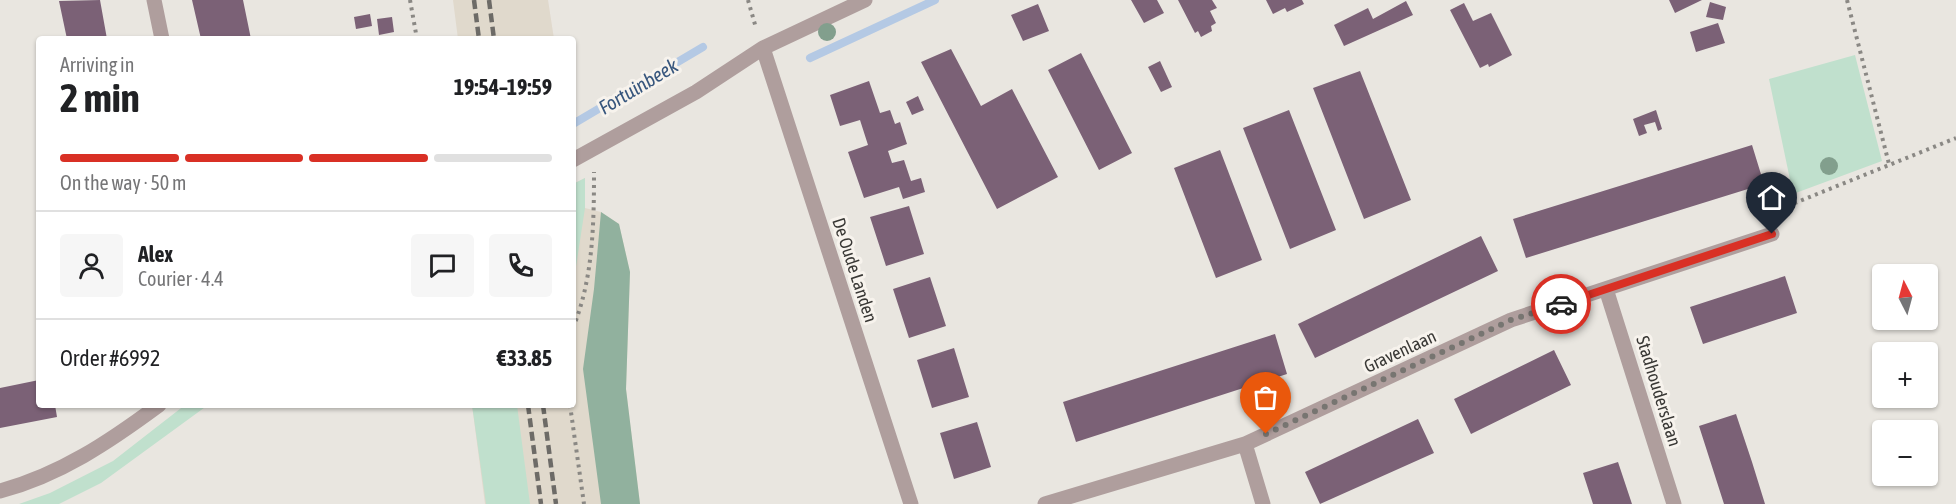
<!DOCTYPE html>
<html lang="en">
<head>
<meta charset="utf-8">
<style>
  body { margin:0; font-family:"Asap Condensed",sans-serif; background:#f6f6f6; color:#202124; height:100vh; display:flex; flex-direction:column; font-size:22px; white-space:nowrap }
  * { box-sizing:border-box; margin:0 }
  p { font-size:20px; color:#757577 }
  .icon { flex:none; width:33px; height:33px; fill:none; stroke:currentColor; stroke-width:2; stroke-linecap:round; stroke-linejoin:round }
  .map { position:relative; flex:1; overflow:hidden }
  .details { position:absolute; left:36px; top:36px; width:540px; height:372px; display:flex; flex-direction:column; background:#fff; border-radius:6px; box-shadow:0 2px 4px #0004 }
  .details>* { flex:none }
  .needle { width:39px; rotate:354deg }
  .tools { position:absolute; left:1872px; top:264px; display:grid; gap:12px }
  .tools a { display:grid; place-items:center; width:66px; height:66px; border-radius:6px; background:#fff; box-shadow:0 2px 4px #0004; font-size:30px }
  .pin { position:absolute; display:grid; place-items:center; width:51px; height:51px; color:#fff; margin:-62px -26px; border-radius:50% 50% 50% 0; rotate:-45deg; box-shadow:0 0 6px #0007 }
  .pin .icon { rotate:45deg }
  .courier { position:absolute; display:grid; place-items:center; width:60px; height:60px; margin:-30px; border:4px solid #d93025; border-radius:50%; background:#fff; color:#222; box-shadow:0 2px 8px #0007 }
  .headline em { font-style:normal; font-weight:700 }
  .headline div { display:flex; flex-direction:column-reverse }
  .headline { display:flex; align-items:center; justify-content:space-between; height:102px; padding:0 24px }
  h1 { font-size:39px; font-weight:700; line-height:45px }
  .bar { display:grid; grid-template-columns:repeat(4,1fr); gap:9px 6px; align-content:center; height:72px; padding:0 24px }
  .bar i { height:8px; border-radius:4px; background:#e0e0e0 }
  .bar .active { background:#d93025 }
  .bar p { grid-column:span 4 }
  .line { display:flex; align-items:center; gap:15px; padding:0 24px; border-top:2px solid #e0e0e0 }
  .line div { flex:1 }
  .round { display:grid; place-items:center; flex:none; width:63px; height:63px; border-radius:6px; background:#f6f6f6 }
  .map>svg:first-child { display:block }
</style>
</head>
<body>
<div class="map">
<svg width="1956" height="504" viewBox="0 0 1956 504">
  <rect width="100%" height="100%" fill="#e9e6e0"/>
  <path fill="#e0d9cc" d="M453 0H548L554 39H458Z
    M585 178V208L601 212 619 224 630 272 626 389 640 504H485L472 405H573V184Z"/>
  <path fill="#c0e0cd" d="M1855 55 1882 161 1793 194 1769 79Z
    M585 178V208L573 286V184Z
    M185 405H208L101 483 59 504H19L50 493 113 461Z
    M472 405H517L530 504H486Z"/>
  <path fill="#91b19e" d="M601 212 619 224 630 272 626 389 640 504H601L583 369 594 289Z"/>
  <g fill="none" stroke-linecap="round" stroke-linejoin="round">
    <path stroke="#b4c9e4" stroke-width="8" d="M810 58 935 0
      M573 124 703 47"/>
  </g>
  <path fill="#7b6176" d="M100 0 107 39H67L59 1Z
    M192 0H243L251 39H201Z
    M1131 0H1157L1164 13 1144 23Z
    M1178 0H1212L1217 8 1210 11 1216 23 1211 26 1212 31 1201 37 1198 31 1195 33Z
    M1266 0H1302L1304 4 1287 12 1285 8 1273 14Z
    M1669 0H1702L1675 13Z
    M1406 1 1413 15 1344 46 1334 25 1368 8 1373 19Z
    M1710 2 1726 7 1723 20 1706 17Z
    M1464 3 1473 21 1491 13 1512 55 1489 67 1488 64 1480 68 1450 10Z
    M1038 4 1049 31 1023 41 1011 15Z
    M370 14 372 26 356 29 354 17Z
    M392 17 394 32 379 35 377 19Z
    M1718 23 1725 43 1696 52 1690 32Z
    M951 49 981 106 1012 89 1058 177 997 209 921 62Z
    M1081 53 1132 153 1099 170 1048 70Z
    M1160 61 1172 87 1161 92 1148 67Z
    M1360 71 1411 200 1364 219 1313 88Z
    M869 81 880 113 890 110 895 124 900 122 907 144 888 151 892 163 904 160 911 181 921 178 925 192 903 199 899 187 864 198 848 152 868 145 860 120 840 126 830 95Z
    M918 96 924 110 912 115 906 102Z
    M1289 110 1336 230 1290 249 1243 128Z
    M1656 110 1662 129 1658 131 1655 122 1644 125 1647 133 1639 136 1633 119Z
    M1752 145 1764 184 1526 258 1513 219Z
    M1220 150 1262 260 1216 278 1174 168Z
    M909 206 924 254 886 266 870 217Z
    M1481 236 1498 271 1315 358 1298 324Z
    M1785 276 1797 313 1703 344 1690 307Z
    M930 277 946 326 909 338 893 289Z
    M1275 334 1287 374 1076 442 1063 402Z
    M954 348 969 397 932 408 917 360Z
    M1554 350 1571 385 1471 434 1454 399Z
    M39 380V405H55L57 417 0 428V388Z
    M1736 414 1752 462 1765 504H1724L1699 426Z
    M1418 419 1434 453 1320 504 1305 472Z
    M977 422 991 467 954 479 940 433Z
    M1618 462 1632 504H1593L1583 473Z"/>
  <g fill="none" stroke-linecap="round" stroke-linejoin="round">
    <path stroke="#8a8884" stroke-width="4" stroke-dasharray="3 4.5" stroke-linecap="butt" d="M410 0 417 39
      M748 0 756 28
      M1847 0 1889 164
      M1778 216 1780 209 1956 138
      M573 328C593 279 594 225 594 172
      M570 405 584 504"/>
    <path stroke="#af9e9d" stroke-width="15" d="M154 0 162 39
      M763 48 911 504
      M573 160 696 92 763 48 865 0
      M1606 289 1674 504
      M1245 444 1263 504
      M0 491C60 475 109 442 159 405
      M1045 504 1245 444 1511 320 1772 234"/>
    <path stroke="#6d6b67" stroke-width="4.5" stroke-dasharray="9 4.5" stroke-linecap="butt" d="M474 0 479 39
      M489 0 494 39
      M528 405 541 504
      M543 405 556 504"/>
  </g>
  <g fill="#829f8d">
    <circle cx="827" cy="32" r="9"/>
    <circle cx="1829" cy="166" r="9"/>
  </g>
  <g fill="none" stroke-linecap="round" stroke-linejoin="round">
    <path stroke="#777571" stroke-width="6" stroke-dasharray="0 10.8" d="M1266 434 1511 320 1561 304"/>
    <path stroke="#d93025" stroke-width="8" d="M1561 304 1772 234"/>
  </g>
  <g text-anchor="middle" dominant-baseline="central" stroke-width="6" stroke-linejoin="round" paint-order="stroke">
    <g font-size="18" fill="#393835" stroke="#f7f3ed">
      <text transform="translate(855 270) rotate(72)">De Oude Landen</text>
      <text transform="translate(1400 351) rotate(-25)">Gravenlaan</text>
      <text transform="translate(1659 391) rotate(73)">Stadhouderslaan</text>
    </g>
    <g font-size="20" font-style="italic" fill="#37567d" stroke="#f7f3ed">
      <text transform="translate(638 86) rotate(-31)">Fortuinbeek</text>
    </g>
  </g>
</svg>
<div class="tools">
<a><svg class="needle" viewBox="-14 -14 28 28"><path d="M0-13l5 13h-10z" fill="#e53935"/><path d="M0 13l5-13h-10z" fill="#757577"/></svg></a>
<a>+</a>
<a>−</a>
</div>
<div class="pin" style="left:1266px;top:434px;background:#ea580c"><svg class="icon" aria-label="bag" viewBox="0 0 24 24"><path d="M5 8h14l-1 12H6zM9 8a3 3 0 0 1 6 0"/></svg></div>
<div class="pin" style="left:1772px;top:234px;background:#1f2937"><svg class="icon" aria-label="home" viewBox="0 0 24 24"><path d="M3 11l9-7 9 7M6 9v11h12V9"/></svg></div>
<div class="courier" style="left:1561px;top:304px"><svg class="icon" aria-label="car" viewBox="0 0 24 24"><path d="M5 17H2v-5l4-1 3-4h7l3 4 3 1v5h-3M9 17h6M6 11h13"/><circle cx="7" cy="17" r="2"/><circle cx="17" cy="17" r="2"/></svg></div>
<section class="details">
<div class="headline"><div><h1>2 min</h1><p>Arriving in</p></div><em>19:54–19:59</em></div>
<div class="bar"><i class="active"></i><i class="active"></i><i class="active"></i><i></i><p>On the way · 50 m</p></div>
<div class="line" style="height:108px"><a class="round"><svg class="icon" aria-label="person" viewBox="0 0 24 24"><circle cx="12" cy="8" r="4"/><path d="M4 21q1-7 8-7t8 7"/></svg></a><div><b>Alex</b><p>Courier · 4.4</p></div><a class="round"><svg class="icon" aria-label="chat" viewBox="0 0 24 24"><path d="M4 5h16v11H9l-5 4z"/></svg></a><a class="round"><svg class="icon" aria-label="phone" viewBox="0 0 24 24"><path d="M5 4h4l2 5-3 2q2 4 5 5l2-3 5 2v4C11 20 4 13 5 4z"/></svg></a></div>
<div class="line" style="height:78px"><div>Order #6992</div><b>€33.85</b></div>
</section>
</div>
</body>
</html>
